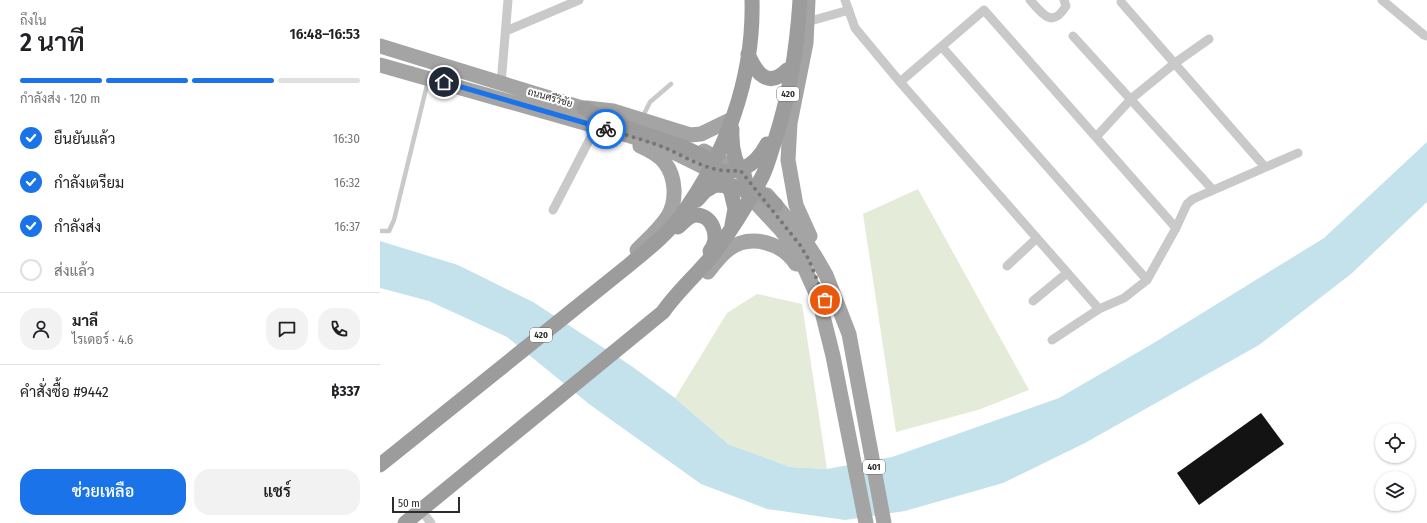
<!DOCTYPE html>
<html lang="th">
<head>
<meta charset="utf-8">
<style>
  body { margin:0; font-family:"Fira Sans Condensed",Sarabun,sans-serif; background:#f2f2f2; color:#202124; height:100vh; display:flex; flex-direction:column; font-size:15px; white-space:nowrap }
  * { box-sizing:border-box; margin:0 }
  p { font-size:13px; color:#757577 }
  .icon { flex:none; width:22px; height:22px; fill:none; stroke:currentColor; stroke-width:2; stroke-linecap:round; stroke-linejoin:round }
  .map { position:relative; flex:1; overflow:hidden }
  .side { display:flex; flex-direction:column; background:#fff; width:380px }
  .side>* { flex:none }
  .fabs { position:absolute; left:995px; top:423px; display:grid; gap:8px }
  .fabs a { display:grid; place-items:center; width:40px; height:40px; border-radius:50%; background:#fff; box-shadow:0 1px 3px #0004; font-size:20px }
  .scale { position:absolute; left:12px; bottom:10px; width:68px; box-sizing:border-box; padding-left:4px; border:2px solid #2c2c2c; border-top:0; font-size:11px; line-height:14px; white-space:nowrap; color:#2c2c2c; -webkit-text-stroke:3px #fff; paint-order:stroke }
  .pin { position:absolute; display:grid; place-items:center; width:34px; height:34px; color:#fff; margin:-17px; border:2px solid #fff; border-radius:50%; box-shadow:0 1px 4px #0007 }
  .courier { position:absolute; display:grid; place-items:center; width:40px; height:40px; margin:-20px; border:3px solid #1a73e8; border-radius:50%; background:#fff; color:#222; box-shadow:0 1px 5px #0007 }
  .headline em { font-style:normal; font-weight:600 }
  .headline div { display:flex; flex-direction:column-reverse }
  .headline { display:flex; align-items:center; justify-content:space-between; height:68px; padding:0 20px }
  h1 { font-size:26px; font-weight:600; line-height:30px }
  .bar { display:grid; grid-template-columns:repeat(4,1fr); gap:6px 4px; align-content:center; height:48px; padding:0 20px }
  .bar i { height:5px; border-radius:3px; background:#e0e0e0 }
  .bar .active { background:#1a73e8 }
  .bar p { grid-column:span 4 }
  .line { display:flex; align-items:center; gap:10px; padding:0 20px; border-top:1px solid #e0e0e0 }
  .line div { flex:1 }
  .round { display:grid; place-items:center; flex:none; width:42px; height:42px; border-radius:16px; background:#f2f2f2 }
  ol { padding:0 20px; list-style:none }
  li { display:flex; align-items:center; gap:12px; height:44px }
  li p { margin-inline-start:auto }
  li .icon { padding:4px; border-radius:50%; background:#1a73e8; color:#fff; stroke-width:4 }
  li:last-child { color:#757577 }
  li i { width:22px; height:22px; border:2px solid #e0e0e0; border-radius:50% }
  .primary-button { display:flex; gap:8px; margin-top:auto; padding:8px 20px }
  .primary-button a { flex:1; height:46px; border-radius:16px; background:#1a73e8; color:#fff; font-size:16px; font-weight:600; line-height:46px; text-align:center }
  .primary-button a+a { background:#f2f2f2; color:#202124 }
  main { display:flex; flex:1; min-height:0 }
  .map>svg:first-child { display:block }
</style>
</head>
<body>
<main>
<section class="side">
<div class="headline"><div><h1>2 นาที</h1><p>ถึงใน</p></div><em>16:48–16:53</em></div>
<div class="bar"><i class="active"></i><i class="active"></i><i class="active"></i><i></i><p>กำลังส่ง · 120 m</p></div>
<ol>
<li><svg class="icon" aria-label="check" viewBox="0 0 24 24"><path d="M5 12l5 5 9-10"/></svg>ยืนยันแล้ว<p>16:30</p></li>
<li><svg class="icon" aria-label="check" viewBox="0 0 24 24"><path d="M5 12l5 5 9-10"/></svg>กำลังเตรียม<p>16:32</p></li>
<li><svg class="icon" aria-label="check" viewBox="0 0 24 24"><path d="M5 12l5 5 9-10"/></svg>กำลังส่ง<p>16:37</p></li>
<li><i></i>ส่งแล้ว</li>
</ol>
<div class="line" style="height:72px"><a class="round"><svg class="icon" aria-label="person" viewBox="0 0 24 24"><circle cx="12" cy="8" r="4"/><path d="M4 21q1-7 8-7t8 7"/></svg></a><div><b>มาลี</b><p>ไรเดอร์ · 4.6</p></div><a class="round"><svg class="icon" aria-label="chat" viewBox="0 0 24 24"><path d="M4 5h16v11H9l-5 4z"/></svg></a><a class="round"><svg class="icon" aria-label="phone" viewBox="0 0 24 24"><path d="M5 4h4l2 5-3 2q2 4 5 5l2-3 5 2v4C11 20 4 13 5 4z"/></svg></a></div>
<div class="line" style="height:52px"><div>คำสั่งซื้อ #9442</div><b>฿337</b></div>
<div class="primary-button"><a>ช่วยเหลือ</a><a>แชร์</a></div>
</section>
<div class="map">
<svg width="1047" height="523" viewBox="0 0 1047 523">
  <rect width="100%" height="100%" fill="#fff"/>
  <path fill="#e5ebd9" d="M538 189 649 390 598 410 516 432 483 214Z
    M377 294 422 304 447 469 410 467 348 444 295 398 347 313Z"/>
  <path fill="#c4e2ec" d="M1047 142V202L971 274 879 345 705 443 623 483 525 511 465 520 387 509 321 484 209 404 127 337 49 301 0 288V241L78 265 153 302 250 365 295 398 348 444 410 467 447 469 512 457 679 398 772 344 944 238Z"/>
  <path fill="#131313" d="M881 413 904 444 819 505 797 473Z"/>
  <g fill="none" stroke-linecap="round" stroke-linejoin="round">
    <path stroke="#c9c9c9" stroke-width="4.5" d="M262 118 270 102 291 84
      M0 231H9L14 220 48 81"/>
    <path stroke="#c9c9c9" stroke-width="9" d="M465 0 475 28 520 82 719 309
      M650 0C663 14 672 29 686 6L684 0
      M1002 0 1044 35 1047 36
      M741 2 885 167
      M427 22 469 10
      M126 31 199 0
      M693 36 833 190
      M562 47 767 280
      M520 82 604 10 796 228
      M121 84 128 0
      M716 137 751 99 795 63 829 39
      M173 210 214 131
      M627 266 657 238
      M653 301 687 273
      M672 340 719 309 744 298 767 280 796 228 807 204 813 199 918 153
      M41 510 51 523"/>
    <path stroke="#a4a4a4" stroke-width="15" d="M428 0 426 43 410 123 408 160 416 205 430 236
      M0 46 215 112
      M0 65 247 135 283 147 340 175
      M207 108 233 111 310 135 321 134 352 119
      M324 151 364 174
      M362 188 401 230 416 249 439 300 453 356 486 523
      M387 195 422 236 435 256 446 275 469 334 504 523
      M257 250C268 239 280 229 288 216 297 201 296 177 285 163 279 155 269 150 260 146
      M328 272C334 264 341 255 349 249 371 233 402 243 416 264"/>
    <path stroke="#9c9c9c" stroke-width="15" d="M368 54C376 73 388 89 407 70
      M204 108 227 121 303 147 323 156 333 164 351 192 355 209 352 225
      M352 129C351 146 355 164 365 178
      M330 169C357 176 374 168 387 144
      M317 200 325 191 335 185 353 186 380 192 396 205
      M298 227C303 223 309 215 316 215 334 215 340 239 330 251
      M0 465 249 265C267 250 286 235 300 217 346 155 374 78 372 0
      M25 523 283 312C298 290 319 273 335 252 353 228 369 202 383 175 388 164 391 152 395 140 410 94 417 48 420 0"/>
  </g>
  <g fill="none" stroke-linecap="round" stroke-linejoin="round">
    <path stroke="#767676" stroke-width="4" stroke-dasharray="0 7.2" d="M226 129C245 135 266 140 285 148 309 158 332 175 360 170L420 245 429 260 445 300"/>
    <path stroke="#1a73e8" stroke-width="5" d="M64 82 226 129"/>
  </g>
  <g text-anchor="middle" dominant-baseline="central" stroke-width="4" stroke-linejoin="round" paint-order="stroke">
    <g fill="#fff" stroke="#6b6b6b" stroke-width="1">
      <rect x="397" y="87" width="22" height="14" rx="3"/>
      <rect x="150" y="328" width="22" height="14" rx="3"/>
      <rect x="483" y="460" width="22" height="14" rx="3"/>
    </g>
    <g font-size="9" font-weight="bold" fill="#2c2c2c">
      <text x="408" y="94">420</text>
      <text x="161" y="335">420</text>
      <text x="494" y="467">401</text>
    </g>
    <g font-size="10" fill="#2c2c2c" stroke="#fff">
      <text transform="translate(170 98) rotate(16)">ถนนศรีวิชัย</text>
    </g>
  </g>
</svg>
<div class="fabs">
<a><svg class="icon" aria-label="locate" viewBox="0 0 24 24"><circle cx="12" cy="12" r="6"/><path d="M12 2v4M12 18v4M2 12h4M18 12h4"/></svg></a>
<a><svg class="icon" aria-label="layers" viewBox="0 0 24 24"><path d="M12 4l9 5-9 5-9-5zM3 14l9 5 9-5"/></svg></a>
</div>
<div class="scale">50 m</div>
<div class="pin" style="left:445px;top:300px;background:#ea580c"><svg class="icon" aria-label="bag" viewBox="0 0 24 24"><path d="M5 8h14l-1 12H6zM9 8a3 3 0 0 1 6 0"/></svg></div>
<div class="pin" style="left:64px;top:82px;background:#1f2937"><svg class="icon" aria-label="home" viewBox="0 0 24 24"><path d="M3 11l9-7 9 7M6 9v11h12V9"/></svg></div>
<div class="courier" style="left:226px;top:129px"><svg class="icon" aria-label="bike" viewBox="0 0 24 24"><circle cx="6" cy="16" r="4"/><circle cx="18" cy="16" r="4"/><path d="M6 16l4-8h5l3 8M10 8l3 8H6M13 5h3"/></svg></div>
</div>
</main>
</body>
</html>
